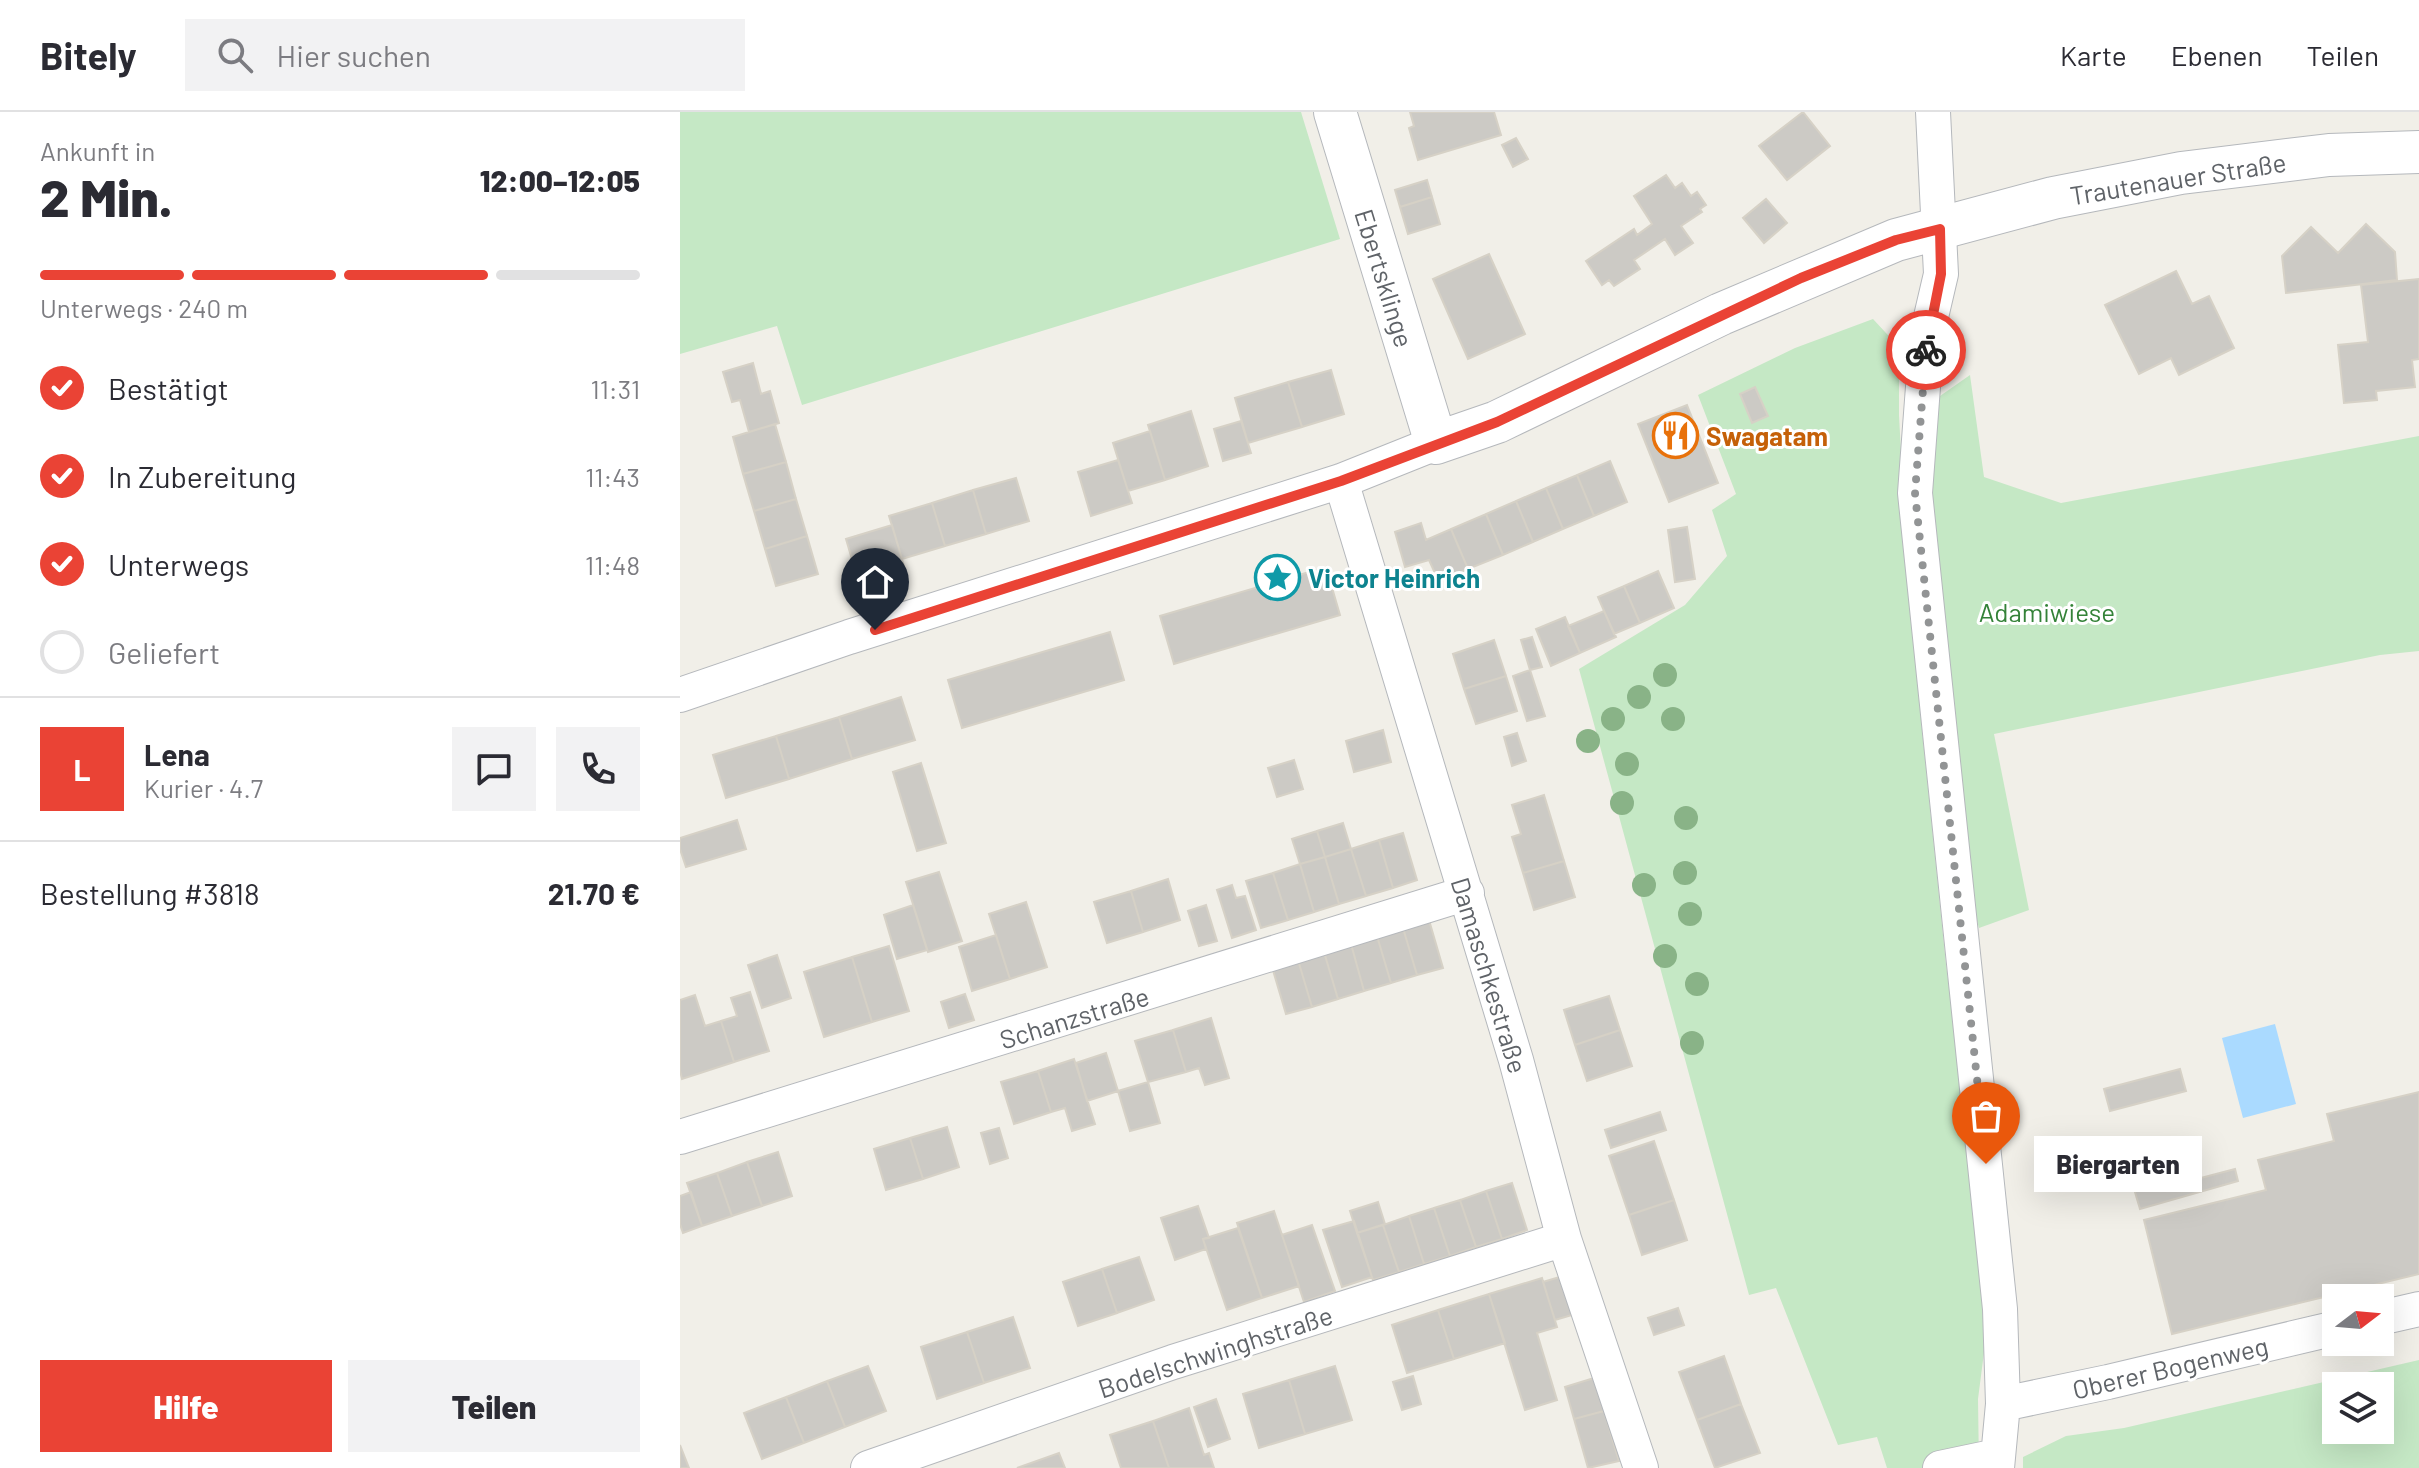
<!DOCTYPE html>
<html lang="de">
<head>
<meta charset="utf-8">
<style>
  body { margin:0; font-family:Barlow,sans-serif; background:#f2f2f3; color:#2b2b33; height:100vh; display:flex; flex-direction:column; font-size:30px; white-space:nowrap }
  * { box-sizing:border-box; margin:0 }
  p { font-size:26px; color:#7c7c81 }
  .icon { flex:none; width:44px; height:44px; fill:none; stroke:currentColor; stroke-width:2; stroke-linecap:round; stroke-linejoin:round }
  .map { position:relative; flex:1; overflow:hidden }
  .panel { display:flex; flex-direction:column; background:#fff; width:680px }
  .panel>* { flex:none }
  .needle { width:52px; rotate:74deg }
  .tools { position:absolute; left:1642px; top:1172px; display:grid; gap:16px }
  .tools a { display:grid; place-items:center; width:72px; height:72px; border-radius:0px; background:#fff; box-shadow:0 8px 32px #0002; font-size:40px }
  .pin { position:absolute; display:grid; place-items:center; width:68px; height:68px; color:#fff; margin:-82px -34px; border-radius:50% 50% 50% 0; rotate:-45deg; box-shadow:0 0 8px #0007 }
  .pin .icon { rotate:45deg }
  .courier { position:absolute; display:grid; place-items:center; width:80px; height:80px; margin:-40px; border:6px solid #ea4335; border-radius:50%; background:#fff; color:#222; box-shadow:0 2px 10px #0007 }
  .bubble { position:absolute; height:56px; border-radius:0px; background:#fff; box-shadow:0 8px 32px #0002; font-size:26px; font-weight:800; line-height:56px; text-align:center }
  .overview em { font-style:normal; font-weight:800 }
  .overview div { display:flex; flex-direction:column-reverse }
  .overview { display:flex; align-items:center; justify-content:space-between; height:136px; padding:0 40px }
  h1 { font-size:52px; font-weight:800; line-height:60px }
  .bar { display:grid; grid-template-columns:repeat(4,1fr); gap:12px 8px; align-content:center; height:96px; padding:0 40px }
  .bar i { height:10px; border-radius:6px; background:#e1e1e2 }
  .bar .active { background:#ea4335 }
  .bar p { grid-column:span 4 }
  .line { display:flex; align-items:center; gap:20px; padding:0 40px; border-top:2px solid #e1e1e2 }
  .line div { flex:1 }
  .round { display:grid; place-items:center; flex:none; width:84px; height:84px; border-radius:0px; background:#f2f2f3 }
  ol { padding:0 40px; list-style:none }
  li { display:flex; align-items:center; gap:24px; height:88px }
  li p { margin-inline-start:auto }
  li .icon { padding:8px; border-radius:50%; background:#ea4335; color:#fff; stroke-width:4 }
  li:last-child { color:#7c7c81 }
  li i { width:44px; height:44px; border:4px solid #e1e1e2; border-radius:50% }
  .primary-button { display:flex; gap:16px; margin-top:auto; padding:16px 40px }
  .primary-button a { flex:1; height:92px; border-radius:0px; background:#ea4335; color:#fff; font-size:32px; font-weight:800; line-height:92px; text-align:center }
  .primary-button a+a { background:#f2f2f3; color:#2b2b33 }
  header { display:flex; align-items:center; gap:48px; box-sizing:border-box; height:112px; padding:0 40px; background:#fff; border-bottom:2px solid #e1e1e2 }
  header strong { font-size:38px }
  nav { display:flex; gap:44px; margin-inline-start:auto; font-size:28px }
  .search { width:560px; height:72px; background:#f2f2f3; display:flex; align-items:center; gap:20px; box-sizing:border-box; padding:0 28px; border-radius:0px; color:#7c7c81; font-size:30px }
  main { display:flex; flex:1; min-height:0 }
  .map>svg:first-child { display:block }
</style>
</head>
<body>
<header>
<strong>Bitely</strong>
<div class="search"><svg class="icon" aria-label="search" viewBox="0 0 24 24"><circle cx="10" cy="10" r="6"/><path d="M15 15l6 6"/></svg>Hier suchen</div>
<nav><a>Karte</a><a>Ebenen</a><a>Teilen</a></nav>
</header>
<main>
<section class="panel">
<div class="overview"><div><h1>2 Min.</h1><p>Ankunft in</p></div><em>12:00–12:05</em></div>
<div class="bar"><i class="active"></i><i class="active"></i><i class="active"></i><i></i><p>Unterwegs · 240 m</p></div>
<ol>
<li><svg class="icon" aria-label="check" viewBox="0 0 24 24"><path d="M5 12l5 5 9-10"/></svg>Bestätigt<p>11:31</p></li>
<li><svg class="icon" aria-label="check" viewBox="0 0 24 24"><path d="M5 12l5 5 9-10"/></svg>In Zubereitung<p>11:43</p></li>
<li><svg class="icon" aria-label="check" viewBox="0 0 24 24"><path d="M5 12l5 5 9-10"/></svg>Unterwegs<p>11:48</p></li>
<li><i></i>Geliefert</li>
</ol>
<div class="line" style="height:144px"><b class="round" style="background:#ea4335;color:#fff">L</b><div><b>Lena</b><p>Kurier · 4.7</p></div><a class="round"><svg class="icon" aria-label="chat" viewBox="0 0 24 24"><path d="M4 5h16v11H9l-5 4z"/></svg></a><a class="round"><svg class="icon" aria-label="phone" viewBox="0 0 24 24"><path d="M5 4h4l2 5-3 2q2 4 5 5l2-3 5 2v4C11 20 4 13 5 4z"/></svg></a></div>
<div class="line" style="height:104px"><div>Bestellung #3818</div><b>21.70 €</b></div>
<div class="primary-button"><a>Hilfe</a><a>Teilen</a></div>
</section>
<div class="map">
<svg width="1739" height="1356" viewBox="0 0 1739 1356">
  <rect width="100%" height="100%" fill="#f1efe8"/>
  <path fill="#c5e8c5" fill-rule="evenodd" d="M0 0H621L660 127 122 293 97 214 0 242Z
    M1193 207 1219 235V303L1226 433 1239 588 1266 852 1310 1194 1298 1287 1299 1356H1207L1197 1325 1158 1333 1096 1176 1069 1183 899 557 1005 493 1047 444 1032 398 1056 382 1018 283 1115 236Z
    M1290 263 1304 365 1381 391 1739 324V539L1700 543 1314 622 1349 798 1299 816 1283 760 1249 384 1260 284Z
    M1739 1248V1356H1343V1345L1386 1324 1444 1316ZM1656 1274H1700V1318H1656Z"/>
  <path fill="#aadaff" d="M1595 912 1616 992 1563 1006 1542 926Z"/>
  <path fill="#cccac5" stroke="#d6d1c6" stroke-width="2" d="M730 0H814L821 23 738 48 729 16 734 14Z
    M1123 0 1150 34 1107 68 1079 34Z
    M836 26 848 47 833 55 822 33Z
    M986 63 995 76 1002 71 1011 84 1017 80 1026 93 1020 97 1022 100 1001 114 1013 131 995 143 985 127 954 148 960 157 934 174 929 168 922 173 906 149 954 117 957 123 972 112 954 84Z
    M747 68 752 85 720 95 715 78Z
    M752 85 760 112 728 122 720 95Z
    M1086 87 1107 111 1084 131 1063 106Z
    M1686 112 1715 140 1717 168 1606 181 1602 144 1631 115 1658 141Z
    M809 142 845 222 788 247 753 167Z
    M1496 159 1512 192 1529 184 1554 236 1499 263 1491 246 1459 262 1425 193Z
    M1739 167V247L1732 248 1735 275 1696 279 1697 288 1664 291 1658 233 1688 230 1681 173Z
    M73 251 81 282 90 279 99 311 69 320 60 288 52 290 43 260Z
    M651 258 664 302 622 315 608 270Z
    M608 270 622 315 568 331 555 286Z
    M1075 275 1088 304 1072 311 1060 282Z
    M1007 293 1038 371 989 390 958 312Z
    M511 299 528 354 485 368 468 313Z
    M561 309 571 341 543 349 534 317Z
    M95 312 106 350 63 362 53 325Z
    M470 319 485 368 448 379 433 331Z
    M438 348 452 391 411 404 398 360Z
    M930 349 947 390 914 404 897 363Z
    M106 350 116 387 74 399 63 362Z
    M897 363 914 404 883 417 866 376Z
    M336 366 349 409 306 422 293 378Z
    M866 376 883 417 853 430 836 389Z
    M293 378 306 422 265 434 252 391Z
    M116 387 127 424 85 437 74 399Z
    M836 389 853 430 823 443 806 402Z
    M252 391 265 434 222 447 209 404Z
    M806 402 823 443 788 457 771 417Z
    M741 411 746 428 771 417 788 457 759 470 749 448 725 455 715 420Z
    M212 413 224 454 178 468 166 427Z
    M1007 415 1015 467 995 470 988 418Z
    M127 424 138 462 96 474 85 437Z
    M646 455 660 503 494 552 480 504Z
    M978 459 994 496 960 511 944 474Z
    M944 474 960 511 934 522 918 485Z
    M924 499 936 525 900 541 888 514Z
    M885 505 900 541 871 554 856 517Z
    M430 520 444 568 282 616 268 568Z
    M852 525 862 555 850 558 841 528Z
    M814 528 826 564 784 577 773 542Z
    M850 558 865 604 847 609 833 564Z
    M826 564 837 599 796 612 784 577Z
    M221 585 235 628 172 647 159 605Z
    M159 605 172 647 109 667 96 624Z
    M703 618 711 650 674 660 666 629Z
    M837 621 846 649 832 654 824 625Z
    M96 624 109 667 46 686 33 643Z
    M614 648 623 677 597 685 588 656Z
    M241 651 266 731 237 739 213 660Z
    M864 683 884 749 843 761 832 725 841 722 832 693Z
    M57 708 66 737 6 755 0 737V726Z
    M663 711 671 737 645 745 637 719Z
    M637 719 645 745 620 752 612 727Z
    M723 721 737 768 713 776 699 728Z
    M699 728 713 776 686 784 671 737Z
    M671 737 686 784 659 792 645 745Z
    M645 745 659 792 634 800 620 752Z
    M884 749 895 785 854 798 843 761Z
    M620 752 634 800 608 808 593 761Z
    M259 760 282 829 248 840 226 770Z
    M593 761 608 808 581 816 566 769Z
    M488 767 500 808 463 820 451 779Z
    M552 773 556 786 565 784 576 818 552 826 537 778Z
    M451 779 463 820 427 831 414 790Z
    M346 790 367 855 330 867 309 802Z
    M233 793 247 838 217 847 204 803Z
    M526 793 537 829 519 834 508 799Z
    M749 808 763 856 737 863 723 816Z
    M723 816 737 863 711 871 697 824Z
    M316 823 330 867 292 879 279 835Z
    M697 824 711 871 684 879 671 832Z
    M671 832 684 879 658 887 644 840Z
    M209 834 229 899 192 910 172 845Z
    M644 840 658 887 632 895 618 848Z
    M97 843 111 886 82 896 68 853Z
    M172 845 192 910 144 925 124 860Z
    M618 848 632 895 606 902 592 855Z
    M70 880 89 939 54 950 41 909 57 904 51 886Z
    M285 882 294 908 269 916 261 890Z
    M15 883 25 914 41 909 54 950 2 967 0 959V888Z
    M929 884 940 918 895 933 884 898Z
    M531 906 549 966 525 973 519 956 506 960 493 918Z
    M493 918 506 960 468 970 455 929Z
    M940 918 952 954 907 969 895 933Z
    M426 941 438 979 407 989 396 951Z
    M394 947 415 1012 392 1019 385 996 371 1000 358 959Z
    M1500 957 1506 979 1430 999 1424 977Z
    M358 959 371 1000 334 1012 321 970Z
    M468 970 480 1011 450 1019 438 979Z
    M1739 980V1162L1492 1222 1464 1108 1586 1078 1578 1048 1654 1029 1647 1002Z
    M980 1000 986 1018 931 1036 925 1018Z
    M267 1015 279 1055 243 1067 230 1026Z
    M319 1016 328 1046 310 1052 301 1021Z
    M230 1026 243 1067 206 1078 194 1037Z
    M974 1029 994 1088 949 1103 929 1044Z
    M98 1040 112 1084 82 1094 67 1050Z
    M1511 1043 1517 1067 1555 1057 1558 1069 1460 1097 1449 1060Z
    M67 1050 82 1094 52 1104 37 1061Z
    M37 1061 52 1104 22 1114 7 1071Z
    M832 1071 847 1118 822 1127 806 1079Z
    M806 1079 822 1127 796 1135 780 1088Z
    M11 1080 22 1114 3 1121 0 1112V1084Z
    M780 1088 796 1135 770 1144 754 1096Z
    M994 1088 1007 1128 962 1143 949 1103Z
    M698 1090 705 1112 677 1121 670 1099Z
    M518 1094 529 1126 523 1127 526 1137 495 1148 481 1106Z
    M754 1096 770 1144 744 1152 729 1104Z
    M594 1099 619 1174 582 1186 557 1111Z
    M729 1104 744 1152 719 1160 703 1113Z
    M674 1109 692 1165 662 1175 643 1118Z
    M632 1113 655 1179 624 1190 602 1123Z
    M703 1113 719 1160 693 1168 677 1121Z
    M558 1116 582 1186 547 1198 523 1127Z
    M459 1145 474 1188 437 1201 422 1157Z
    M422 1157 437 1201 398 1214 383 1170Z
    M883 1164 895 1202 875 1208 863 1170Z
    M862 1166 877 1215 857 1221 877 1288 845 1298 809 1182Z
    M809 1182 825 1231 774 1247 758 1198Z
    M998 1196 1004 1213 974 1223 968 1206Z
    M758 1198 774 1247 727 1261 712 1213Z
    M333 1205 350 1256 304 1271 287 1220Z
    M287 1220 304 1271 257 1287 241 1235Z
    M1044 1244 1061 1292 1017 1308 999 1260Z
    M188 1254 206 1299 165 1315 147 1269Z
    M655 1254 672 1308 625 1322 609 1268Z
    M733 1264 741 1292 722 1298 713 1270Z
    M914 1266 924 1299 894 1307 885 1275Z
    M609 1268 625 1322 579 1336 563 1282Z
    M147 1269 165 1315 124 1331 106 1285Z
    M106 1285 124 1331 82 1347 64 1301Z
    M536 1287 550 1327 528 1335 514 1295Z
    M1061 1292 1080 1341 1035 1356 1017 1308Z
    M509 1296 524 1343 529 1341 534 1356H489L473 1309Z
    M924 1299 939 1349 908 1356 894 1307Z
    M473 1309 489 1356H441L430 1323Z
    M0 1333 9 1356H0Z
    M379 1341 385 1356H337Z"/>
  <g fill="none" stroke-linecap="round" stroke-linejoin="round">
    <defs>
      <path id="minor" d="M1253 0 1261 162 1247 222 1235 381 1320 1197 1323 1292 1317 1356
        M661 369 836 948 884 1127 961 1356
        M0 583 169 525 661 369 756 331
        M0 1025 787 781
        M1700 1206 1739 1197
        M1323 1292 1428 1270 1656 1216
        M188 1356 493 1250 884 1127
        M1260 1356 1317 1344"/>
      <path id="tertiary" d="M655 0 756 331 817 310 1041 202 1216 128 1373 86 1501 61 1649 43 1739 40"/>
    </defs>
    <use href="#minor" stroke="#b5b8bc" stroke-width="36"/>
    <use href="#tertiary" stroke="#b5b8bc" stroke-width="44"/>
    <use href="#minor" stroke="#fff" stroke-width="34"/>
    <use href="#tertiary" stroke="#fff" stroke-width="42"/>
  </g>
  <g fill="#89b387">
    <circle cx="985" cy="563" r="12"/>
    <circle cx="959" cy="585" r="12"/>
    <circle cx="933" cy="607" r="12"/>
    <circle cx="993" cy="607" r="12"/>
    <circle cx="908" cy="629" r="12"/>
    <circle cx="947" cy="652" r="12"/>
    <circle cx="942" cy="691" r="12"/>
    <circle cx="1006" cy="706" r="12"/>
    <circle cx="1005" cy="761" r="12"/>
    <circle cx="964" cy="773" r="12"/>
    <circle cx="1010" cy="802" r="12"/>
    <circle cx="985" cy="844" r="12"/>
    <circle cx="1017" cy="872" r="12"/>
    <circle cx="1012" cy="931" r="12"/>
  </g>
  <g fill="none" stroke-linecap="round" stroke-linejoin="round">
    <path stroke="#929495" stroke-width="8" stroke-dasharray="0 14.4" d="M1246 238 1235 381 1306 1052"/>
    <path stroke="#ea4335" stroke-width="10" d="M195 518 661 369 817 310 1121 166 1216 128 1260 117 1261 162 1246 238"/>
  </g>
  <defs>
    <symbol id="restaurant-ring" viewBox="-11 -11 22 22"><circle r="9.5" fill="#fff" stroke="#e8710a" stroke-width="1.5"/><path d="M-5-6h1v4h1v-4h1v4h1v-4h1v5L-1.5 .5V6h-2V.5L-5-1ZM5-6V6H3V1.5H1.5Q1.5-4 5-6Z" fill="#e8710a"/></symbol>
    <symbol id="sight-ring" viewBox="-11 -11 22 22"><circle r="9.5" fill="#fff" stroke="#0f9aa8" stroke-width="1.5"/><path d="M0-6L1.8-2.2L6-1.7L2.9 1.2L3.7 5.4L0 3.3L-3.7 5.4L-2.9 1.2L-6-1.7L-1.8-2.2Z" fill="#0f9aa8"/></symbol>
  </defs>
  <g fill-rule="evenodd">
    <use href="#restaurant-ring" x="970" y="298" width="51" height="51"/>
    <use href="#sight-ring" x="572" y="440" width="51" height="51"/>
  </g>
  <g text-anchor="middle" dominant-baseline="central" stroke-width="6" stroke-linejoin="round" paint-order="stroke">
    <g font-size="26" fill="#5f6368" stroke="#fff">
      <text transform="translate(1498 66) rotate(-9)">Trautenauer Straße</text>
      <text transform="translate(705 166) rotate(73)">Ebertsklinge</text>
      <text transform="translate(810 863) rotate(73)">Damaschkestraße</text>
      <text transform="translate(394 905) rotate(-17)">Schanzstraße</text>
      <text transform="translate(535 1239) rotate(-18)">Bodelschwinghstraße</text>
      <text transform="translate(1490 1255) rotate(-13)">Oberer Bogenweg</text>
    </g>
    <g font-size="26" font-weight="bold" fill="#c56008" stroke="#fff" text-anchor="start">
      <text x="1026" y="323">Swagatam</text>
    </g>
    <g font-size="26" font-weight="bold" fill="#0d838f" stroke="#fff" text-anchor="start">
      <text x="628" y="465">Victor Heinrich</text>
    </g>
    <g font-size="26" fill="#348238" stroke="#fff">
      <text x="1367" y="499">Adamiwiese</text>
    </g>
  </g>
</svg>
<div class="tools">
<a><svg class="needle" viewBox="-14 -14 28 28"><path d="M0-13l5 13h-10z" fill="#e53935"/><path d="M0 13l5-13h-10z" fill="#7c7c81"/></svg></a>
<a><svg class="icon" aria-label="layers" viewBox="0 0 24 24"><path d="M12 4l9 5-9 5-9-5zM3 14l9 5 9-5"/></svg></a>
</div>
<div class="pin" style="left:1306px;top:1052px;background:#ea580c"><svg class="icon" aria-label="bag" viewBox="0 0 24 24"><path d="M5 8h14l-1 12H6zM9 8a3 3 0 0 1 6 0"/></svg></div>
<div class="pin" style="left:195px;top:518px;background:#1f2937"><svg class="icon" aria-label="home" viewBox="0 0 24 24"><path d="M3 11l9-7 9 7M6 9v11h12V9"/></svg></div>
<div class="courier" style="left:1246px;top:238px"><svg class="icon" aria-label="bike" viewBox="0 0 24 24"><circle cx="6" cy="16" r="4"/><circle cx="18" cy="16" r="4"/><path d="M6 16l4-8h5l3 8M10 8l3 8H6M13 5h3"/></svg></div>
<div class="bubble" style="left:1354px;top:1024px;width:168px">Biergarten</div>
</div>
</main>
</body>
</html>
